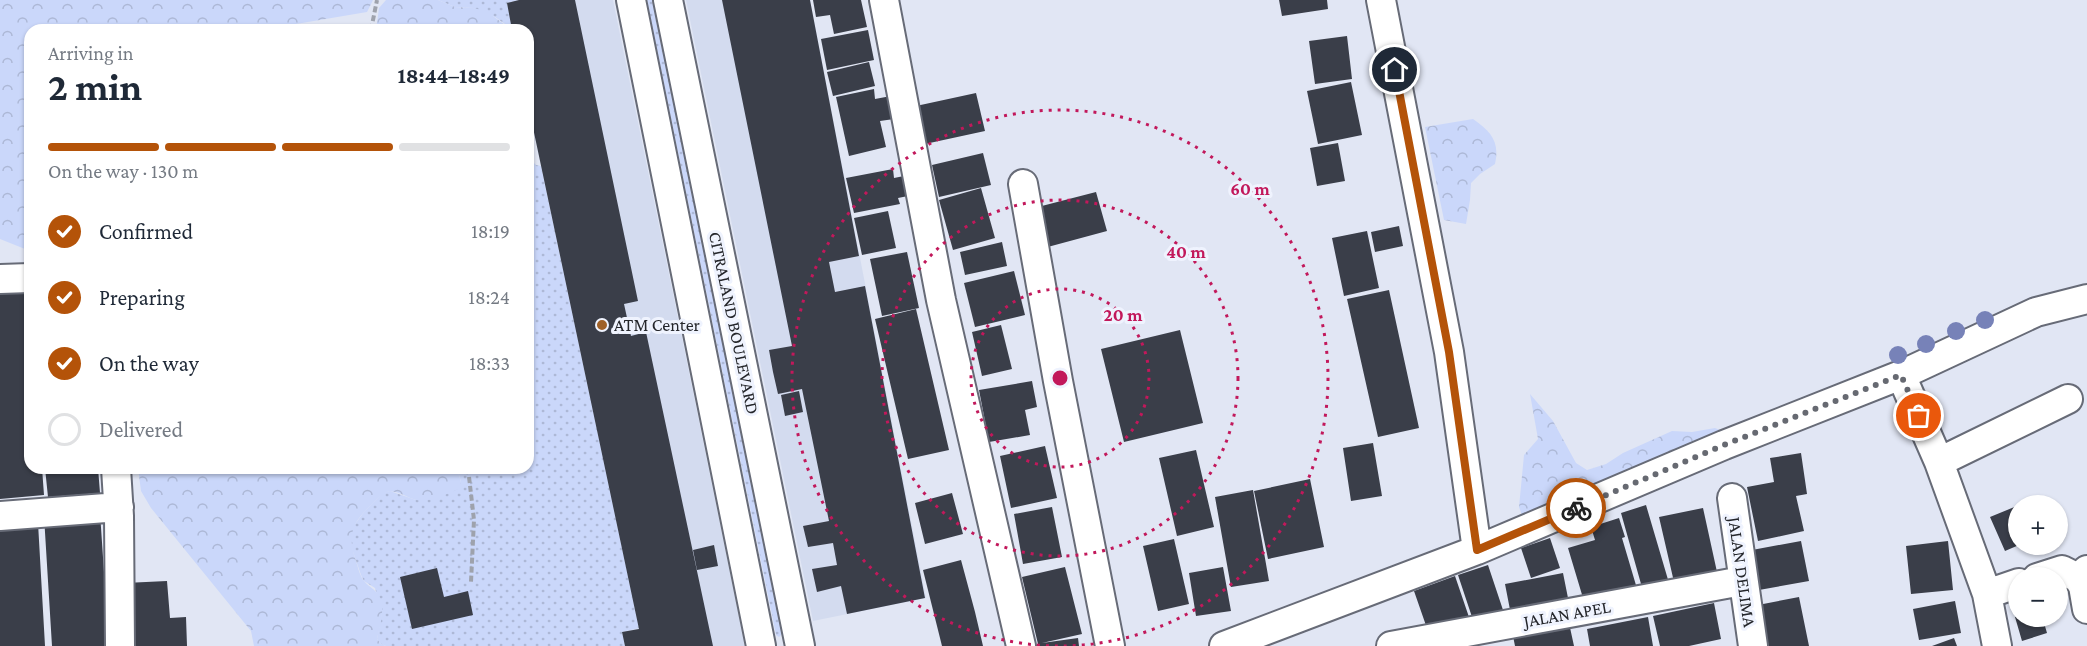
<!DOCTYPE html>
<html lang="en">
<head>
<meta charset="utf-8">
<style>
  body { margin:0; font-family:"Crimson Pro",serif; background:#f6f6f7; color:#1f2937; height:100vh; display:flex; flex-direction:column; font-size:22px; white-space:nowrap }
  * { box-sizing:border-box; margin:0 }
  p { font-size:20px; color:#747a83 }
  .icon { flex:none; width:33px; height:33px; fill:none; stroke:currentColor; stroke-width:2; stroke-linecap:round; stroke-linejoin:round }
  .map { position:relative; flex:1; overflow:hidden }
  .side { position:absolute; left:24px; top:24px; width:510px; height:450px; display:flex; flex-direction:column; background:#fff; border-radius:18px; box-shadow:0 2px 4px #0004 }
  .side>* { flex:none }
  .fabs { position:absolute; left:2008px; top:495px; display:grid; gap:12px }
  .fabs a { display:grid; place-items:center; width:60px; height:60px; border-radius:50%; background:#fff; box-shadow:0 2px 4px #0004; font-size:30px }
  .pin { position:absolute; display:grid; place-items:center; width:51px; height:51px; color:#fff; margin:-26px; border:3px solid #fff; border-radius:50%; box-shadow:0 2px 6px #0007 }
  .courier { position:absolute; display:grid; place-items:center; width:60px; height:60px; margin:-30px; border:4px solid #b45309; border-radius:50%; background:#fff; color:#222; box-shadow:0 2px 8px #0007 }
  .summary em { font-style:normal; font-weight:700 }
  .summary div { display:flex; flex-direction:column-reverse }
  .summary { display:flex; align-items:center; justify-content:space-between; height:102px; padding:0 24px }
  h1 { font-size:39px; font-weight:700; line-height:45px }
  .bar { display:grid; grid-template-columns:repeat(4,1fr); gap:9px 6px; align-content:center; height:72px; padding:0 24px }
  .bar i { height:8px; border-radius:4px; background:#e0e1e3 }
  .bar .current { background:#b45309 }
  .bar p { grid-column:span 4 }
  ol { padding:0 24px; list-style:none }
  li { display:flex; align-items:center; gap:18px; height:66px }
  li p { margin-inline-start:auto }
  li .icon { padding:6px; border-radius:50%; background:#b45309; color:#fff; stroke-width:4 }
  li:last-child { color:#747a83 }
  li i { width:33px; height:33px; border:3px solid #e0e1e3; border-radius:50% }
  .map>svg:first-child { display:block }
</style>
</head>
<body>
<div class="map">
<svg width="2087" height="646" viewBox="0 0 2087 646">
  <defs>
    <pattern id="grass-dots" width="8" height="8" patternUnits="userSpaceOnUse" patternTransform="scale(1.5)"><rect width="8" height="8" fill="#cad7fa"/><path d="M2 2h.1M6 6h.1" fill="none" stroke="#adb8d6" stroke-width="1.8" stroke-linecap="round"/></pattern>
    <pattern id="forest-crowns" width="20" height="18" patternUnits="userSpaceOnUse" patternTransform="scale(1.5)"><rect width="20" height="18" fill="#cad7fa"/><path d="M2 6a3 3 0 1 1 6 0M12 15a3 3 0 1 1 6 0" fill="none" stroke="#adb8d6"/></pattern>
  </defs>
  <rect width="100%" height="100%" fill="#e1e6f4"/>
  <path fill="#d3dbef" d="M518 0H613L745 646H625L622 632 639 628 528 105V30H512L507 3Z
    M686 0H810L926 598 813 621Z"/>
  <path fill="url(#grass-dots)" d="M438 0H518L507 3 512 29 495 17 473 8 455 7Z
    M647 0H652L782 634 779 637 776 635Z
    M528 157 536 165 541 166 639 628 622 632 625 646H386L381 644 377 639 382 612 375 588 364 581 361 575 352 549 350 534 352 528 364 512 383 493 390 491 416 500 461 482 457 468H528Z"/>
  <path fill="url(#forest-crowns)" d="M0 0H373L367 12 296 24 290 26 289 30H30V251L0 239Z
    M386 0H438L455 7 473 8 486 11 512 30H376L379 8Z
    M1473 119C1491 132 1500 141 1495 164L1480 174 1471 183 1470 200 1466 224 1444 220 1425 127Z
    M1530 394 1553 421 1576 463 1587 470 1606 464 1623 453 1672 431 1692 432 1715 428 1727 433 1524 521 1519 507 1524 455 1538 439Z
    M138 468H457L461 482 460 488C445 495 432 502 416 500 407 498 394 488 385 493 379 496 374 503 368 508 350 526 348 537 356 561 358 567 359 573 362 578 367 587 376 588 380 598 385 610 380 626 377 639L381 644 386 646H254L251 631 151 508 141 491Z"/>
  <path fill="#3a3e49" d="M519 0H575L638 301 624 304 631 336 646 332 713 646H625L622 632 639 629 528 104V30H512L507 3Z
    M722 0H810L859 256 829 262 835 292 865 286 925 598 847 614 841 586 817 592 812 569 837 565 833 543 808 547 803 526 829 521 802 389 778 394 773 372 769 350 792 346Z
    M813 0H861L867 27 834 34 830 15 816 17Z
    M1279 0H1327L1328 9 1282 16Z
    M868 30 874 60 827 70 821 39Z
    M1347 36 1352 79 1315 84 1309 41Z
    M869 62 875 86 833 96 827 72Z
    M1351 82 1362 135 1318 144 1307 91Z
    M874 89 875 99 891 96 894 119 880 121 886 147 849 156 836 97Z
    M976 93 985 131 925 144 916 106Z
    M1338 143 1345 181 1317 186 1310 148Z
    M983 153 991 185 939 197 932 165Z
    M893 169 894 178 904 176 908 196 898 198 900 204 854 213 846 178Z
    M981 188 995 238 953 250 939 200Z
    M1096 192 1107 231 1044 248 1034 208Z
    M888 211 896 248 862 255 854 218Z
    M1399 226 1403 246 1375 252 1371 232Z
    M1367 231 1379 288 1344 296 1332 238Z
    M1002 242 1007 266 965 275 960 252Z
    M907 252 919 308 882 316 870 259Z
    M1014 271 1025 315 975 327 964 283Z
    M27 284 30 325V468H42L44 495 0 499V286Z
    M1389 290 1419 428 1378 437 1347 299Z
    M916 309 949 450 908 459 875 319Z
    M1001 325 1012 369 982 376 972 332Z
    M1180 330 1203 423 1124 442 1101 349Z
    M1032 381 1037 407 1025 410 1030 435 989 442 979 390Z
    M799 391 803 412 785 416 781 395Z
    M1373 443 1382 496 1351 501 1343 448Z
    M1045 446 1057 498 1011 508 1000 456Z
    M1196 450 1214 527 1177 536 1159 458Z
    M1801 453 1807 494 1796 496 1804 531 1758 541 1747 487 1774 482 1770 458Z
    M45 468H98L100 493 48 497Z
    M1310 479 1324 547 1268 559 1254 491Z
    M1253 490 1269 581 1231 587 1215 497Z
    M952 493 963 534 925 544 915 503Z
    M2029 501 2031 506H2019V545L2005 551 1990 517Z
    M1646 505 1669 583 1643 591 1621 513Z
    M1052 507 1062 557 1023 564 1014 514Z
    M1703 508 1717 572 1674 582 1659 517Z
    M100 513 109 646H52L44 516Z
    M1619 518 1625 537 1622 538 1638 592 1586 608 1568 548 1595 540 1591 527Z
    M38 523 45 646H0V525Z
    M1550 538 1560 568 1531 578 1521 548Z
    M1174 539 1189 604 1158 611 1143 546Z
    M1801 541 1809 581 1759 590 1752 550Z
    M1948 541 1953 590 1911 594 1906 546Z
    M714 545 718 566 697 570 693 550Z
    M961 560 975 612 983 646H942L923 570Z
    M1488 565 1505 616 1475 626 1458 575Z
    M1065 567 1082 634 1042 643 1078 638 1079 646H1036L1038 644 1022 577Z
    M1223 567 1231 611 1196 616 1189 573Z
    M437 568 444 597 468 591 473 615 412 629 400 577Z
    M1563 573 1570 608 1512 620 1505 584Z
    M1455 576 1471 623 1430 637 1414 591Z
    M167 581 170 618 186 617 187 646H129L125 583Z
    M1799 597 1809 646H1766L1758 605Z
    M1955 601 1961 633 1919 640 1913 609Z
    M1714 603 1721 639 1689 646H1660L1653 616Z
    M2019 616H2042L2047 633 2022 641 2015 617Z
    M1648 617 1653 646H1590L1587 629Z
    M1569 623 1574 646H1515L1513 636Z
    M1954 638 1957 646H1932Z"/>
  <g fill="none" stroke-linecap="round" stroke-linejoin="round">
    <defs>
      <path id="minor" d="M631 0 761 646
        M668 0 800 646
        M884 0 941 300 1021 646
        M1381 0 1449 352 1477 550
        M1023 184 1058 381 1110 646
        M0 279 30 278
        M1901 375 1939 462
        M116 468 119 516 120 646
        M1732 498 1753 646
        M0 516 119 507
        M2087 570 2078 578 2083 586 2087 609
        M2037 578 2062 570 2078 578
        M1987 594 2019 583
        M1224 646 1477 550 1724 445 1901 375 2036 312 2087 299
        M1391 646 1742 581
        M1997 646 1987 594 1939 462 2068 399"/>
    </defs>
    <use href="#minor" stroke="#676b77" stroke-width="32"/>
    <path stroke="#9ea2ac" stroke-width="4" stroke-dasharray="6 3" stroke-linecap="butt" d="M371 30 377 0
      M468 468 474 520 471 582"/>
    <use href="#minor" stroke="#fff" stroke-width="28"/>
  </g>
  <g fill="#7782b8">
    <circle cx="1985" cy="320" r="9"/>
    <circle cx="1956" cy="331" r="9"/>
    <circle cx="1926" cy="344" r="9"/>
    <circle cx="1898" cy="355" r="9"/>
  </g>
  <g fill="none" stroke-linecap="round" stroke-linejoin="round">
    <path stroke="#666971" stroke-width="6" stroke-dasharray="0 10.8" d="M1576 508 1724 445 1901 375 1919 416"/>
    <path stroke="#b45309" stroke-width="8" d="M1395 70 1449 352 1477 550 1576 508"/>
  </g>
  <g fill="none" stroke="#c2185b" stroke-width="3" stroke-dasharray="3 6">
    <circle cx="1060" cy="378" r="89"/>
    <circle cx="1060" cy="378" r="178"/>
    <circle cx="1060" cy="378" r="268"/>
  </g>
  <circle fill="#9f6127" stroke="#eff3fe" stroke-width="2" cx="602" cy="325" r="6"/>
  <g text-anchor="middle" dominant-baseline="central" stroke-width="6" stroke-linejoin="round" paint-order="stroke">
    <g font-size="18" fill="#24262b" stroke="#eff3fe">
      <text transform="translate(734 323) rotate(78)">CITRALAND BOULEVARD</text>
      <text transform="translate(1742 572) rotate(82)">JALAN DELIMA</text>
      <text transform="translate(1567 614) rotate(-10)">JALAN APEL</text>
    </g>
    <g font-size="18" fill="#24262b" stroke="#eff3fe" text-anchor="start">
      <text x="614" y="325">ATM Center</text>
    </g>
  </g>
  <circle cx="1060" cy="378" r="9" fill="#c2185b" stroke="#eff3fe" stroke-width="3"/>
  <g font-size="18" text-anchor="middle" font-weight="bold" fill="#c2185b" stroke="#eff3fe" stroke-width="6" stroke-linejoin="round" paint-order="stroke">
    <text x="1250" y="195">60 m</text>
    <text x="1186" y="258">40 m</text>
    <text x="1123" y="321">20 m</text>
  </g>
</svg>
<div class="fabs">
<a>+</a>
<a>−</a>
</div>
<div class="pin" style="left:1919px;top:416px;background:#ea580c"><svg class="icon" aria-label="bag" viewBox="0 0 24 24"><path d="M5 8h14l-1 12H6zM9 8a3 3 0 0 1 6 0"/></svg></div>
<div class="pin" style="left:1395px;top:70px;background:#1f2937"><svg class="icon" aria-label="home" viewBox="0 0 24 24"><path d="M3 11l9-7 9 7M6 9v11h12V9"/></svg></div>
<div class="courier" style="left:1576px;top:508px"><svg class="icon" aria-label="bike" viewBox="0 0 24 24"><circle cx="6" cy="16" r="4"/><circle cx="18" cy="16" r="4"/><path d="M6 16l4-8h5l3 8M10 8l3 8H6M13 5h3"/></svg></div>
<section class="side">
<div class="summary"><div><h1>2 min</h1><p>Arriving in</p></div><em>18:44–18:49</em></div>
<div class="bar"><i class="current"></i><i class="current"></i><i class="current"></i><i></i><p>On the way · 130 m</p></div>
<ol>
<li><svg class="icon" aria-label="check" viewBox="0 0 24 24"><path d="M5 12l5 5 9-10"/></svg>Confirmed<p>18:19</p></li>
<li><svg class="icon" aria-label="check" viewBox="0 0 24 24"><path d="M5 12l5 5 9-10"/></svg>Preparing<p>18:24</p></li>
<li><svg class="icon" aria-label="check" viewBox="0 0 24 24"><path d="M5 12l5 5 9-10"/></svg>On the way<p>18:33</p></li>
<li><i></i>Delivered</li>
</ol>
</section>
</div>
</body>
</html>
